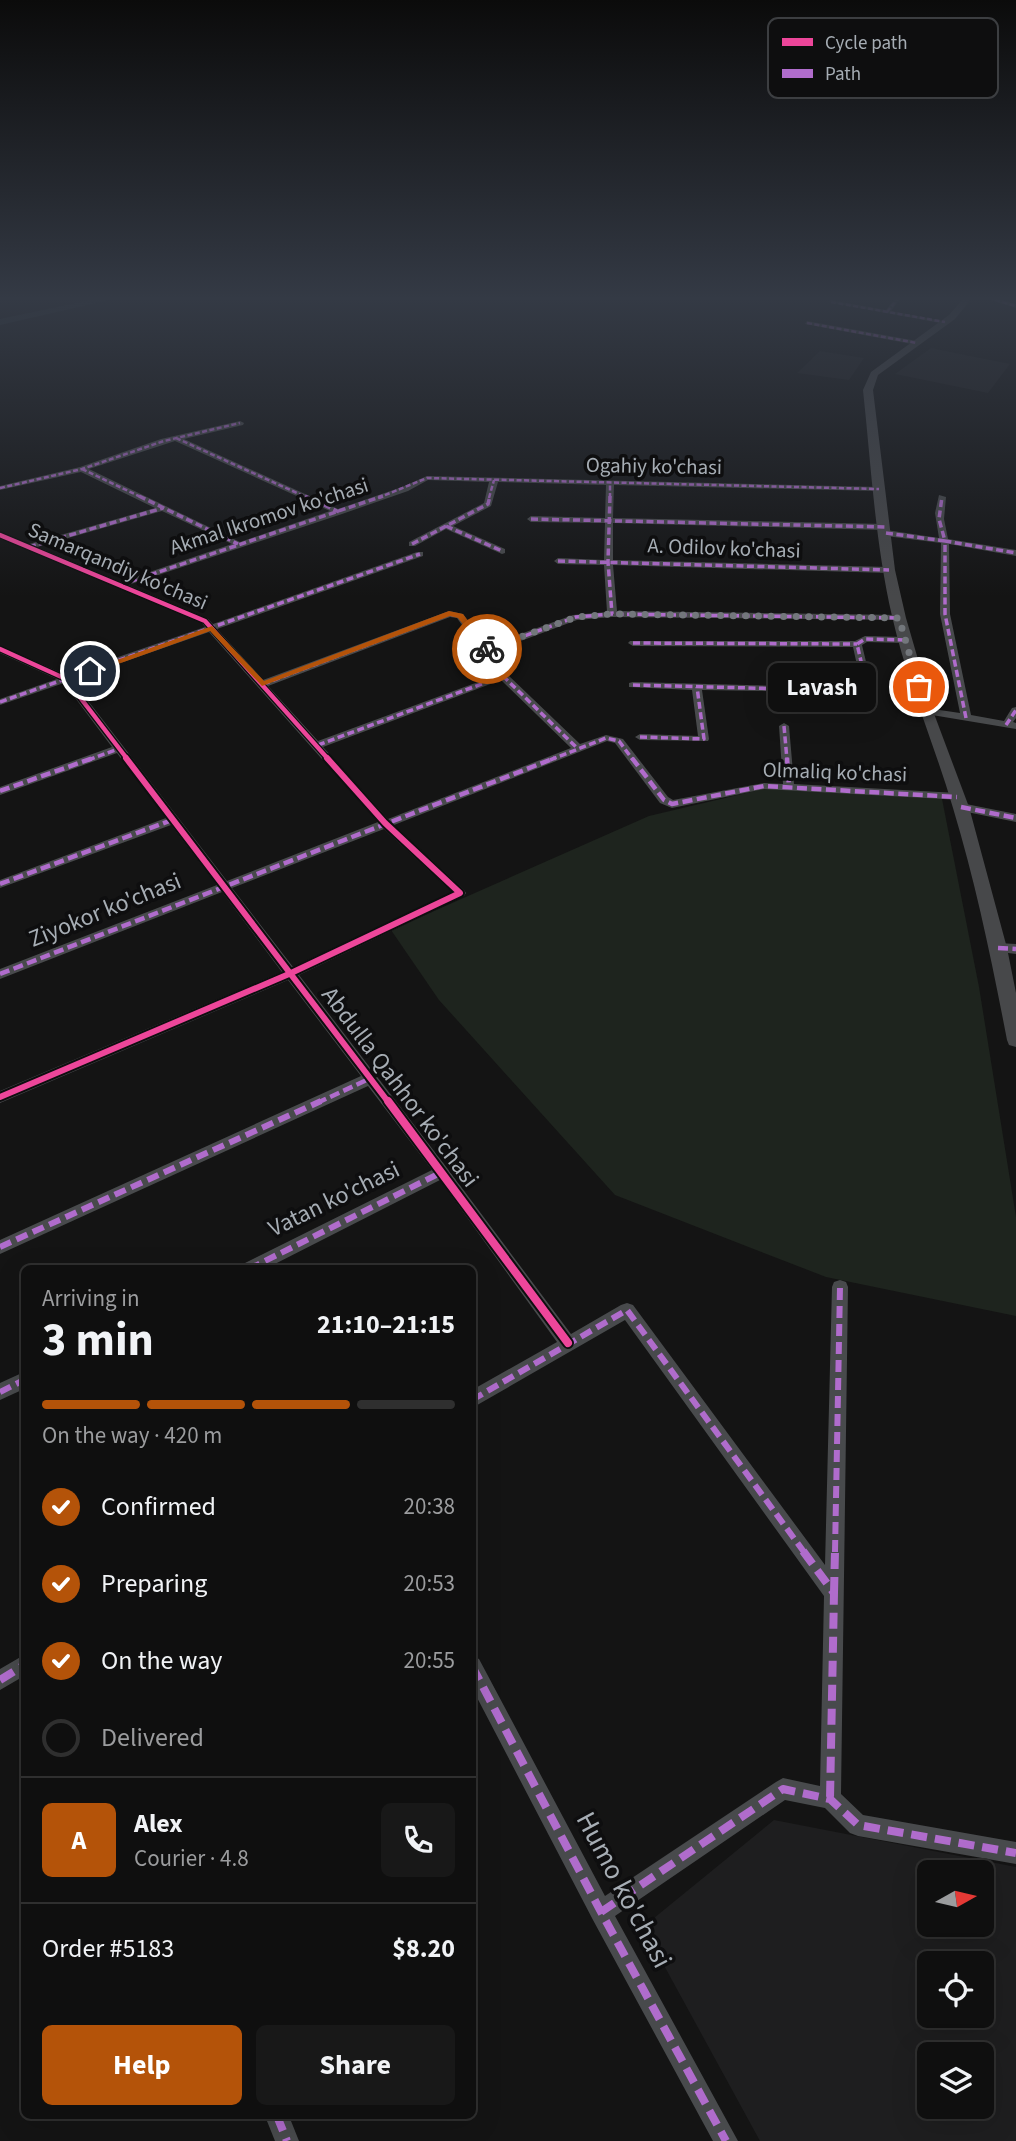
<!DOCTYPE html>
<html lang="en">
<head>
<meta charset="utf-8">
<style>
  body { margin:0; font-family:"Source Sans 3",sans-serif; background:#181818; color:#f1f3f6; height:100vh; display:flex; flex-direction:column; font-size:26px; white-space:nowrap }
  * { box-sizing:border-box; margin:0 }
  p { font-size:23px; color:#9b9c9e }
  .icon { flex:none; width:38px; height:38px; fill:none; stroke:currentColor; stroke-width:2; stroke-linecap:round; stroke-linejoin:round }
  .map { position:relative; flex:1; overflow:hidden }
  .sheet { position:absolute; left:21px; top:1265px; width:455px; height:854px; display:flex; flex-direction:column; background:#0f0f0f; border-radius:10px; box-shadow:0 7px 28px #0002,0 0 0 2px #2f2f2f }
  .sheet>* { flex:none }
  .needle { width:46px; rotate:82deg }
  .controls { position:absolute; left:917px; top:1860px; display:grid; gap:14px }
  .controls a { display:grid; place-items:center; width:77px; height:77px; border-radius:10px; background:#0f0f0f; box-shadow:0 7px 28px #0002,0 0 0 2px #2f2f2f; font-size:35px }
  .pin { position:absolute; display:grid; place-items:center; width:60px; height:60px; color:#fff; margin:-30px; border:4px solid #fff; border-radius:50%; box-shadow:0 2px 7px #0007 }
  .courier { position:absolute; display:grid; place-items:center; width:70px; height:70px; margin:-35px; border:5px solid #b45309; border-radius:50%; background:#fff; color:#222; box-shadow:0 2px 9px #0007 }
  .bubble { position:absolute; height:49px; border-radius:10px; background:#0f0f0f; box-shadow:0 7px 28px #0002,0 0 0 2px #2f2f2f; font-size:23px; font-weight:700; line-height:49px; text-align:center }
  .overview em { font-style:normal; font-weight:700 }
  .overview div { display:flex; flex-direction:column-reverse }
  .overview { display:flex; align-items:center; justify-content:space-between; height:119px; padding:0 21px }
  h1 { font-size:46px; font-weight:700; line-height:52px }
  .bar { display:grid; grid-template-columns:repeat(4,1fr); gap:10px 7px; align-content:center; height:84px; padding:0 21px }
  .bar i { height:9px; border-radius:5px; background:#2f2f2f }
  .bar .on { background:#b45309 }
  .bar p { grid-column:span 4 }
  .line { display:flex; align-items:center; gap:18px; padding:0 21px; border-top:2px solid #2f2f2f }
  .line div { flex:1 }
  .round { display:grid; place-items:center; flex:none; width:74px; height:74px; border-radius:10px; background:#181818 }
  ol { padding:0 21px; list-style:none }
  li { display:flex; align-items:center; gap:21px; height:77px }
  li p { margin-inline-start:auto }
  li .icon { padding:7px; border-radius:50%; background:#b45309; color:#fff; stroke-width:4 }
  li:last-child { color:#9b9c9e }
  li i { width:38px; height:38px; border:4px solid #2f2f2f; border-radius:50% }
  .action { display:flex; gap:14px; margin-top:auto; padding:14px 21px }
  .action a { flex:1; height:80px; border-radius:10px; background:#b45309; color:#fff; font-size:28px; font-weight:700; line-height:80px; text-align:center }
  .action a+a { background:#181818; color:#f1f3f6 }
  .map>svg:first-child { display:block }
</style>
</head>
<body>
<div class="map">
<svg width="1016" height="2141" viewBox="0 0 1016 2141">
  <rect width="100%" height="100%" fill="#141414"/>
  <path fill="#1e1e1f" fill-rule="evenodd" d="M931 348 970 356 1010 364 988 393 895 374Z
    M820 351 864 358 849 380 797 373Z
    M774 1820 1016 1867V2141H760L643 1927ZM982 1872V1925H929V1872ZM929 1964H982V2016H929ZM929 2054H982V2107H929Z"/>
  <path fill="#1e241e" d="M767 788 942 799 979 987 1016 1217V1316L826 1277 615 1195 439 1000 391 930 649 816Z"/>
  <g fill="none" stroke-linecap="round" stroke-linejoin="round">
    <path fill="#2b3538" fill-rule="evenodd" d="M100 298H118L0 325V319Z"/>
    <path fill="#484a4c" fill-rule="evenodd" d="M895 298H901L891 311 948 322 945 324 828 302 831 300 886 310Z
      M985 298H994L1016 304V308Z
      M807 321 917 341 920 343 917 345 805 324Z
      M240 421 244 423 243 425 184 439 338 509 402 487 427 476 879 487 883 489 879 491 614 485 613 518 885 524 889 527 885 530 613 523V560L889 567 894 570 889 573 613 565 617 611 899 615 902 616V620L612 617 577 620 491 652 507 674 580 744 606 735 623 739 668 797 673 800 764 783 783 784 779 726 784 723 789 726 794 784 957 793 961 794V800L764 789 672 808 660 803 615 743 607 741 394 825 464 890 466 893 464 896 299 975 447 1168 571 1334 621 1305 627 1303 633 1305 825 1565 832 1287 834 1282 840 1280 846 1282 848 1287 841 1794 863 1815 1016 1842V1864L858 1836 850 1833 825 1808 785 1800 615 1916 738 2141H713L593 1920 472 1688V1656L479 1659 605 1896 776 1782 783 1778 820 1786 824 1596 625 1320 472 1408V1390L557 1342 440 1180 265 1269H241L243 1264 432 1170 368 1086 0 1254V1240L361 1076 288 980 0 1103V1091L282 972 222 892 0 979V969L217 885 171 825 0 888V880L166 818 117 753 0 795V787L112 747 64 683 0 705V699L57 679 0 653V646L66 675 205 627 202 623 0 538V532L29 544 155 508 81 472 0 490V486L80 467 161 439ZM175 441 330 511 240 542 89 469ZM428 480 489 482 484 503 409 542V546H415L446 529 502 554 505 553V549L453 526 491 506 498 482 606 485 605 518 531 516 527 519 531 522 605 523 604 560 558 558 554 561 558 564 604 565 607 612 573 615 487 646 463 614 449 611 263 680 217 629 423 556V552H417L213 624 208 619 128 585 342 514 408 491ZM162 511 232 544 120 582 37 547ZM450 617 457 618 497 675 318 741 268 686ZM209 632 378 822 227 881 72 680ZM501 680 571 748 388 819 323 747ZM384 829 452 892 293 967 232 888Z
      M939 495 946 497 944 519 948 539 1016 550V556L949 544 950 614 971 715 1004 721 1012 708 1016 707V718L1013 722 1016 723V729L926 714 921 711 926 708 960 713 940 614 941 543 886 536 882 533 886 530 939 538 935 513Z
      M865 636 905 637 910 640 905 643 867 642 862 645 873 691 872 693 702 690 709 739 708 741 640 740 635 737 640 734 698 736 692 690 629 687V683L633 682 862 688 853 647 633 646 628 643 630 641H855Z
      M961 803 1016 814V822L957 810V804Z
      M998 943 1016 944V954L993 951 992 948 993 945Z
      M24 1372V1389L0 1400V1383Z
      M24 1655V1676L0 1690V1669Z
      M265 2116H289L299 2141H275Z"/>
    <path fill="#47484a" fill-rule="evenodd" d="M964 298H972L955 319 878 375 873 390 895 570 906 618 933 711 969 807 1007 948 1016 993V1047L1009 1045 1007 1040C992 962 976 884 953 808 934 743 907 682 892 616 875 542 871 465 863 390L871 372 949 315Z"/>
    <path stroke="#b06ccc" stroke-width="2.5" stroke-dasharray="5 2.5" stroke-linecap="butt" d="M988 298 1016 306
      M831 302 945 322
      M887 312 898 298
      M807 323 917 343
      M176 438 308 498
      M82 469 143 498
      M0 488 82 469 164 441 240 423
      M378 498 427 478 879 489
      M489 498 494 480
      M610 498V483"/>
    <path stroke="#b06ccc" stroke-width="3.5" stroke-dasharray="7 3.5" stroke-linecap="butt" d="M139 496 238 544
      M305 496 339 512
      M610 496 608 562 612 614
      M531 519 885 527
      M446 526 502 551
      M886 533 945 541 939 519 942 497
      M412 544 488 504 490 496
      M29 547 163 508
      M558 561 889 570
      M120 585 383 496
      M633 643 857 644
      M486 650 576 617 612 614 899 618
      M263 684 449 614 460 616 503 676 576 747
      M633 685 868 691 857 644 865 639 905 640
      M0 702 420 554
      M966 718 945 614V541L1016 553
      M1006 725 1016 710
      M784 726 787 760
      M640 737 704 739 697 687
      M318 745 503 676
      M88 760 118 749
      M550 760 606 738 619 741 633 760"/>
    <path stroke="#b06ccc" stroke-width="4.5" stroke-dasharray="10 4.5" stroke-linecap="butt" d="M632 758 664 800 672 804 764 786 957 797
      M787 758 789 787
      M0 791 93 758
      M961 807 1016 818
      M0 884 172 820
      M998 948 1016 949
      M0 974 555 758
      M317 1103 369 1079"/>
    <path stroke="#b06ccc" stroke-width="6" stroke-dasharray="12 6" stroke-linecap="butt" d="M0 1247 321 1101
      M249 1269 442 1172
      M0 1392 24 1380
      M472 1400 627 1310 804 1552
      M835 1552 840 1287"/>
    <path stroke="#b06ccc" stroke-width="8" stroke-dasharray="16 8" stroke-linecap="butt" d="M803 1551 834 1593 830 1799
      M834 1593 835 1551
      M472 1666 601 1912 726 2141
      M0 1680 24 1665
      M601 1912 783 1789 830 1799 858 1825 1016 1853
      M277 2116 287 2141"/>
    <defs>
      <path id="cycleway-far2" d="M0 535 205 621 329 760
        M0 649 66 679 128 760"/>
      <path id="cycleway-far1" d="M126 758 389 1103
        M0 1097 289 974 460 893 385 823 327 758"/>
      <path id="cycleway" d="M388 1101 568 1343"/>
    </defs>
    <use href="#cycleway-far2" stroke="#0e0e0f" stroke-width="7"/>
    <use href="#cycleway-far1" stroke="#0e0e0f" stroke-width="10"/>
    <use href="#cycleway" stroke="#0e0e0f" stroke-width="12"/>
    <use href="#cycleway-far2" stroke="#ed469a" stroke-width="4.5"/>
    <use href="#cycleway-far1" stroke="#ed469a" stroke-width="6"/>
    <use href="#cycleway" stroke="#ed469a" stroke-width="8"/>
  </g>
  <linearGradient id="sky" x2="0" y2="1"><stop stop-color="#0b0b0b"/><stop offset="0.5" stop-color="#343a45"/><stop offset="1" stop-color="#343a45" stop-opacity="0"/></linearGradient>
  <rect width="1016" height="597" fill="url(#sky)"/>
  <path fill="#b45309" d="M449 611 463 614 490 651H484L458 618 450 616 262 686 210 631 93 673 86 671 212 626 264 681Z"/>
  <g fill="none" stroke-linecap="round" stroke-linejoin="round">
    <path stroke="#73777c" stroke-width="7" stroke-dasharray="0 12.6" d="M487 649 576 617 611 614 899 618 919 687"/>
  </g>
  <g text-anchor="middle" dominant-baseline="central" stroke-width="7" stroke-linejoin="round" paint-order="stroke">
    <g font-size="21" fill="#a6adb4" stroke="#0e0e0f">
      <text transform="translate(654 466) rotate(1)">Ogahiy ko'chasi</text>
      <text transform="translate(269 516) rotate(-18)">Akmal Ikromov ko'chasi</text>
      <text transform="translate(724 548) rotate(2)">A. Odilov ko'chasi</text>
      <text transform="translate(118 566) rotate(23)">Samarqandiy ko'chasi</text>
      <text transform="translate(835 772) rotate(2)">Olmaliq ko'chasi</text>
    </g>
    <g font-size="24" fill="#a6adb4" stroke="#0e0e0f">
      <text transform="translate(105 910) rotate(-22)">Ziyokor ko'chasi</text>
      <text transform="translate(400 1087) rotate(53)">Abdulla Qahhor ko'chasi</text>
      <text transform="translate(334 1199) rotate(-26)">Vatan ko'chasi</text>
    </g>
    <g font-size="28" fill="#a6adb4" stroke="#0e0e0f">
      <text transform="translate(624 1890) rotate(62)">Humo ko'chasi</text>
    </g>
  </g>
  <rect x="768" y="18" width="230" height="80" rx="10" fill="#0e0e0f" stroke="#3c3e41" stroke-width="2"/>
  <rect x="782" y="38" width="31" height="8" fill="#ed469a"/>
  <rect x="782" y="69" width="31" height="9" fill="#b06ccc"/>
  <g font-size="19" fill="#a6adb4">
    <text x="825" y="49">Cycle path</text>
    <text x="825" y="80">Path</text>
  </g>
</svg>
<div class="controls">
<a><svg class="needle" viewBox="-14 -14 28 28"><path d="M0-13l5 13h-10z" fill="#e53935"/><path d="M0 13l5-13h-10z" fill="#9b9c9e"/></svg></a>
<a><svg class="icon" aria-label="locate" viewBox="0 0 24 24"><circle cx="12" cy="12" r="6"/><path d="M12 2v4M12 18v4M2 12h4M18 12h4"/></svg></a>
<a><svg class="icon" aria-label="layers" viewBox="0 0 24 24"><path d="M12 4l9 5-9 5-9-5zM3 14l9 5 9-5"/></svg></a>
</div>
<div class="pin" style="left:919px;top:687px;background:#ea580c"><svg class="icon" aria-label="bag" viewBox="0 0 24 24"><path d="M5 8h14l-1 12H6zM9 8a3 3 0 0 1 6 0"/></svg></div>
<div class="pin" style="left:90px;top:671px;background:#1f2937"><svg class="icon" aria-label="home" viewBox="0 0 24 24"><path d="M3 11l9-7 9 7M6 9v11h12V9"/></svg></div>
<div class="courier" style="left:487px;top:649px"><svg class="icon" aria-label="bike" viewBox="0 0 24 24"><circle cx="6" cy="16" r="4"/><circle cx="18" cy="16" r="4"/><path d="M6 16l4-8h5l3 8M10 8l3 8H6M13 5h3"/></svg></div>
<div class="bubble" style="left:768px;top:663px;width:108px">Lavash</div>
<section class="sheet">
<div class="overview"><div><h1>3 min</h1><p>Arriving in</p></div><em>21:10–21:15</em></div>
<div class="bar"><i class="on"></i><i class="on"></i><i class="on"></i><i></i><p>On the way · 420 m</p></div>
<ol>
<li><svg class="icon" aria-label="check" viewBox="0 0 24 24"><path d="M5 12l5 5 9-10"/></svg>Confirmed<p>20:38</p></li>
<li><svg class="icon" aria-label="check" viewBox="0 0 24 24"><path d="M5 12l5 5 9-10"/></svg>Preparing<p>20:53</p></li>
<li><svg class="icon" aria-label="check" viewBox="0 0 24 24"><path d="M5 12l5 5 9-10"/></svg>On the way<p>20:55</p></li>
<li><i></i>Delivered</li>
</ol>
<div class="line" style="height:126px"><b class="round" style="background:#b45309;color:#fff">A</b><div><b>Alex</b><p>Courier · 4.8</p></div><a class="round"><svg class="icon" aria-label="phone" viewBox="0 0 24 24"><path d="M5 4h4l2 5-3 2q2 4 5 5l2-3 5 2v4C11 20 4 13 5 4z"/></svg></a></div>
<div class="line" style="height:91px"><div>Order #5183</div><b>$8.20</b></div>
<div class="action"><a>Help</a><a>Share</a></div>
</section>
</div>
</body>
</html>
